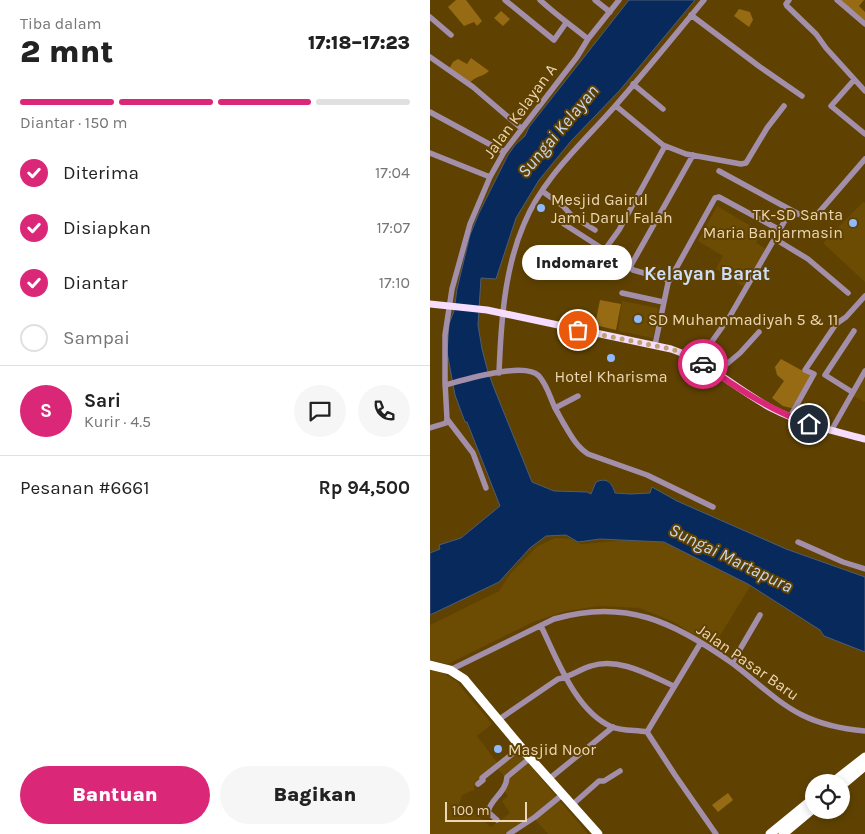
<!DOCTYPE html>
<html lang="id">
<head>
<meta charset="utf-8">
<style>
  body { margin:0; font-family:Karla,sans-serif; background:#f6f6f6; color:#222; height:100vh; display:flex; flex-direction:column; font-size:19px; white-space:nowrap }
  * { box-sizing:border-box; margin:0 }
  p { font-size:16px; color:#767676 }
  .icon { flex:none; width:28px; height:28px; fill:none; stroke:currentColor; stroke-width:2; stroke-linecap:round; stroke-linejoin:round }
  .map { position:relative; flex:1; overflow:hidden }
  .panel { display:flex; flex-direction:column; background:#fff; width:430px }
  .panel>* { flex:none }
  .buttons { position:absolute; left:375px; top:774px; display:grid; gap:10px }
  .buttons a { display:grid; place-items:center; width:45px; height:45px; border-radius:50%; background:#fff; box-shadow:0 2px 8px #0003; font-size:25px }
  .scale { position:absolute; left:15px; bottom:12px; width:82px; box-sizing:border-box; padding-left:5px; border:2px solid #ecd6b4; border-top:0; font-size:14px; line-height:18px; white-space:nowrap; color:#ecd6b4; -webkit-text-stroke:4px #5f4202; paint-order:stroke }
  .pin { position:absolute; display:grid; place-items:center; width:42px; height:42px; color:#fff; margin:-21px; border:2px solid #fff; border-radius:50%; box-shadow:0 1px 5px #0007 }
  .courier { position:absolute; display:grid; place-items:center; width:50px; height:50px; margin:-25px; border:4px solid #db2777; border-radius:50%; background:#fff; color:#222; box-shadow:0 1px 6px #0007 }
  .bubble { position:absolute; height:35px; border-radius:18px; background:#fff; box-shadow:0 2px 8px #0003; font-size:16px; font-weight:800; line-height:35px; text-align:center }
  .headline em { font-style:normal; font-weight:800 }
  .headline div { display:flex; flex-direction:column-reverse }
  .headline { display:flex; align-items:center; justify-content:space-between; height:85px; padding:0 20px }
  h1 { font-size:32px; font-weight:800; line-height:38px }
  .bar { display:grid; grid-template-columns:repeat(4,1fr); gap:8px 5px; align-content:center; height:60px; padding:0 20px }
  .bar i { height:6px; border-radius:4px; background:#e0e0e0 }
  .bar .on { background:#db2777 }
  .bar p { grid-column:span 4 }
  .line { display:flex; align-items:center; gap:12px; padding:0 20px; border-top:1px solid #e0e0e0 }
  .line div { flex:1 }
  .round { display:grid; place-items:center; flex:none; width:52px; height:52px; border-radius:26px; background:#f6f6f6 }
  ol { padding:0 20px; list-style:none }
  li { display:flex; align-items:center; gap:15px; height:55px }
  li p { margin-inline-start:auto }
  li .icon { padding:5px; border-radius:50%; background:#db2777; color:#fff; stroke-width:4 }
  li:last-child { color:#767676 }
  li i { width:28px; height:28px; border:2px solid #e0e0e0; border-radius:50% }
  .primary-button { display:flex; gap:10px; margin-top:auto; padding:10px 20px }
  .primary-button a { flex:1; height:58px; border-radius:30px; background:#db2777; color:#fff; font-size:20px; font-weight:800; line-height:58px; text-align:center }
  .primary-button a+a { background:#f6f6f6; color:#222 }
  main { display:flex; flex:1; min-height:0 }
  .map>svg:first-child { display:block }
</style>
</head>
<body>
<main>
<section class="panel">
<div class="headline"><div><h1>2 mnt</h1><p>Tiba dalam</p></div><em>17:18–17:23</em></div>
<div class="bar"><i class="on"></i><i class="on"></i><i class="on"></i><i></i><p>Diantar · 150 m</p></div>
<ol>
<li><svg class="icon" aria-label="check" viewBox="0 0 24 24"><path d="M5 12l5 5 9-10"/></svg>Diterima<p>17:04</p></li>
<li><svg class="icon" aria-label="check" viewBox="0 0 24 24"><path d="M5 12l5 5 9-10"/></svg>Disiapkan<p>17:07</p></li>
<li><svg class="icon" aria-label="check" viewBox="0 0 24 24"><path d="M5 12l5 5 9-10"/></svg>Diantar<p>17:10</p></li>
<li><i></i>Sampai</li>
</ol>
<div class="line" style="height:90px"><b class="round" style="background:#db2777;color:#fff">S</b><div><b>Sari</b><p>Kurir · 4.5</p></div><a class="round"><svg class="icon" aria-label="chat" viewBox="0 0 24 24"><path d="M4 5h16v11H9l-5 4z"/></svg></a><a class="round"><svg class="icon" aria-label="phone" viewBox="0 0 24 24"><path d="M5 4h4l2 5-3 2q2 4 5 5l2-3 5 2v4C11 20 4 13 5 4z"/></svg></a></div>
<div class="line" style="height:65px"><div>Pesanan #6661</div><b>Rp 94,500</b></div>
<div class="primary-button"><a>Bantuan</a><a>Bagikan</a></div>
</section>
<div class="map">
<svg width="435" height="834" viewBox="0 0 435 834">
  <rect width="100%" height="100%" fill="#5f4202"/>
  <path fill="#6c4b02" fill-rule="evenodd" d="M433 202 435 203V282L393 243Z
    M287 206 331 232 326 243 336 249 314 287 286 269 293 256 268 241Z
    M192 301 228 308 223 338 188 331Z
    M435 376V402L423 396Z
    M125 538 140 539 151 544 196 540 234 542 321 585 283 647 242 621 209 608 170 606 136 611 103 622 18 664 0 660V625L69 591 81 573 108 546Z
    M0 670 13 673 26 681 62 724 47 736 69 765 87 750 158 834H118L102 816 78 834H0ZM66 767 76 778 74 791 78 796 72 801 80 813 61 827 46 814 28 807 32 795 44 790V786Z"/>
  <path fill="#966b14" d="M26 0H36L52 21 47 26 44 22 34 26 18 7Z
    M410 0H434L429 6 435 12V21Z
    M309 9 320 12 323 20 319 27 304 16Z
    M71 11 80 19 73 26 64 18Z
    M41 58 59 71C53 77 44 76 39 84L19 69 23 62 28 59 37 64Z
    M170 300 191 304 186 330 165 325Z
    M351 359 382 376 365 409 353 406 342 398 354 381 347 375 345 367Z
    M298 793 303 800 288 812 282 805Z"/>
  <path fill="#08295c" stroke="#4c5d76" d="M199 0H265L190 90 141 141 109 180 86 218 66 279 51 278 48 325 52 349 58 372 66 393 102 482 124 491 157 492 161 494 166 482C177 477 182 483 185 493L201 494 220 493 222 487 247 501 356 549 435 577V652L394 636 390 630 318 584 234 542 170 539 148 542 136 535 116 536 100 548 69 582 0 615V553L10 549 9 545 31 538 70 506 37 422H35L25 395 17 352 19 324 24 311 27 289 40 235 49 213 78 155 85 145 95 136 99 127Z"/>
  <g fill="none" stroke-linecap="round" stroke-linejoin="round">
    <path stroke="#a48faa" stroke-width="5.5" d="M75 0 124 40 136 23
      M110 0C125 14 142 26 158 39
      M165 0 180 12
      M359 0 356 4 357 6 386 34 396 48 435 91
      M407 0 435 24
      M261 15 330 67 372 96
      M0 17 21 35
      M0 57 43 87 91 128
      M424 80 401 106 435 134
      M203 84 233 109
      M186 106 233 145 256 154 311 164 316 163 337 128 354 106
      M0 112 74 152
      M0 153 60 177
      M112 191 133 206 142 216 165 230
      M361 210 376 218H384L435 159
      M134 224 173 249 176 248 189 230 235 146
      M345 239 378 259 418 293
      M239 280 203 270 200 267 263 155
      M192 293 233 302
      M225 345 238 283 285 198 289 197 350 230
      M268 361 300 316 361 210 289 171
      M69 373C71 324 74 270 94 224 113 177 153 143 186 105 216 71 245 35 274 0
      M286 373 310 353 329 332
      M15 385C34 380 95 361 109 376 117 385 120 397 125 408 128 413 131 419 134 424 141 436 147 447 158 454L217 475 283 507
      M422 392 395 375 424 331
      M125 408 148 396
      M360 417 384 374 375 370 406 324 416 317 435 296
      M17 419 43 453 56 488
      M0 428 16 423 17 419 15 382V335L22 289 40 224 60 177 74 152 147 57 158 39 189 0
      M401 431 435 371
      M368 542 413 562 435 569
      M111 626C127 659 146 712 182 727 192 731 206 730 217 732L245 775 286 834
      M302 663 330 615
      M20 670 124 619C195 598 244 622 302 663 325 680 346 702 372 715 392 725 413 729 435 731
      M68 720 128 679C140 677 150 669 161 666 189 657 219 675 244 686
      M217 732 270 644
      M119 779 183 727
      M48 784 53 780 52 778 91 747
      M142 805 169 781H174L190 771
      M67 820 58 812C61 798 76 793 77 777L100 758
      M79 834 105 817 132 795"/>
    <path stroke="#f6dcfd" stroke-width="7" d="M0 304 57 310 241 349C279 362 308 391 343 409 372 424 404 431 435 439"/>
    <path stroke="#fff" stroke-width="9" d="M0 665 20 670 34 679 100 758 168 834
      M403 782 435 757
      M411 786 435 766
      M340 834 384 798
      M353 834 384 808"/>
  </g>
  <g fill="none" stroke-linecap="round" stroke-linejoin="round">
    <path stroke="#bba276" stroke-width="5" stroke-dasharray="0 9" d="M148 330 241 349 255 354 273 364"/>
    <path stroke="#db2777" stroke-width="6" d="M273 364C307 388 340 410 379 424"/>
  </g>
  <g fill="#8eb9fc" stroke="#5f4202" stroke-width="2">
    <circle cx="111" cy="208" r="5"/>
    <circle cx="423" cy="223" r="5"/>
    <circle cx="208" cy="319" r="5"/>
    <circle cx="181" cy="358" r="5"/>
    <circle cx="68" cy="749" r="5"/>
  </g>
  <g text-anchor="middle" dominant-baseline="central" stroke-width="4" stroke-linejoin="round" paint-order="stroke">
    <g font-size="16" fill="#ecd6b4" stroke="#5f4202">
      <text transform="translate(90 111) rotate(-54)">Jalan Kelayan A</text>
      <text transform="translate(318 662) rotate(35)">Jalan Pasar Baru</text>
    </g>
    <g font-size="16" fill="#ecd6b4" stroke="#5f4202" text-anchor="start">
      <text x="121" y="199">Mesjid Gairul<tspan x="121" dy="18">Jami Darul Falah</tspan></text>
      <text x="413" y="214" text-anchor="end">TK-SD Santa<tspan x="413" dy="18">Maria Banjarmasin</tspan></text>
      <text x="218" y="319">SD Muhammadiyah 5 &amp; 11</text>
      <text x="181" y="376" text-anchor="middle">Hotel Kharisma</text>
      <text x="78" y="749">Masjid Noor</text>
    </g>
    <g font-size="18" font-style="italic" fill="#c6d6f0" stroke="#5f4202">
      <text transform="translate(128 131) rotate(-50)">Sungai Kelayan</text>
      <text transform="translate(301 558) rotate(26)">Sungai Martapura</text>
    </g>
    <g font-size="19" font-weight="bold" fill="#cedef8" stroke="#5f4202">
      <text x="277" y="274">Kelayan Barat</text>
    </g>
  </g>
</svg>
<div class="buttons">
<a><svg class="icon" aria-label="locate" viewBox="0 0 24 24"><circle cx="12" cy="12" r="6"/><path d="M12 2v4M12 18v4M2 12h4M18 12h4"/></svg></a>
</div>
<div class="scale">100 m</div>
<div class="pin" style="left:148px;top:330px;background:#ea580c"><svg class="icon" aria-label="bag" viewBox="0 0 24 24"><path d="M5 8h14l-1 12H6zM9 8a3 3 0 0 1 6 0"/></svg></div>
<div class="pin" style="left:379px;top:424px;background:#1f2937"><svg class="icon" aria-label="home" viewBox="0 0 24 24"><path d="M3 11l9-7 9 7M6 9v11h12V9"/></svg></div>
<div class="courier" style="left:273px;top:364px"><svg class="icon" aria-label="car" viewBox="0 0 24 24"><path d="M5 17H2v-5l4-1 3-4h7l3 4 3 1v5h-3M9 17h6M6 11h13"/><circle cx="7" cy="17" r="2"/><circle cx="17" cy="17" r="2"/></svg></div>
<div class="bubble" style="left:92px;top:245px;width:110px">Indomaret</div>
</div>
</main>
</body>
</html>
